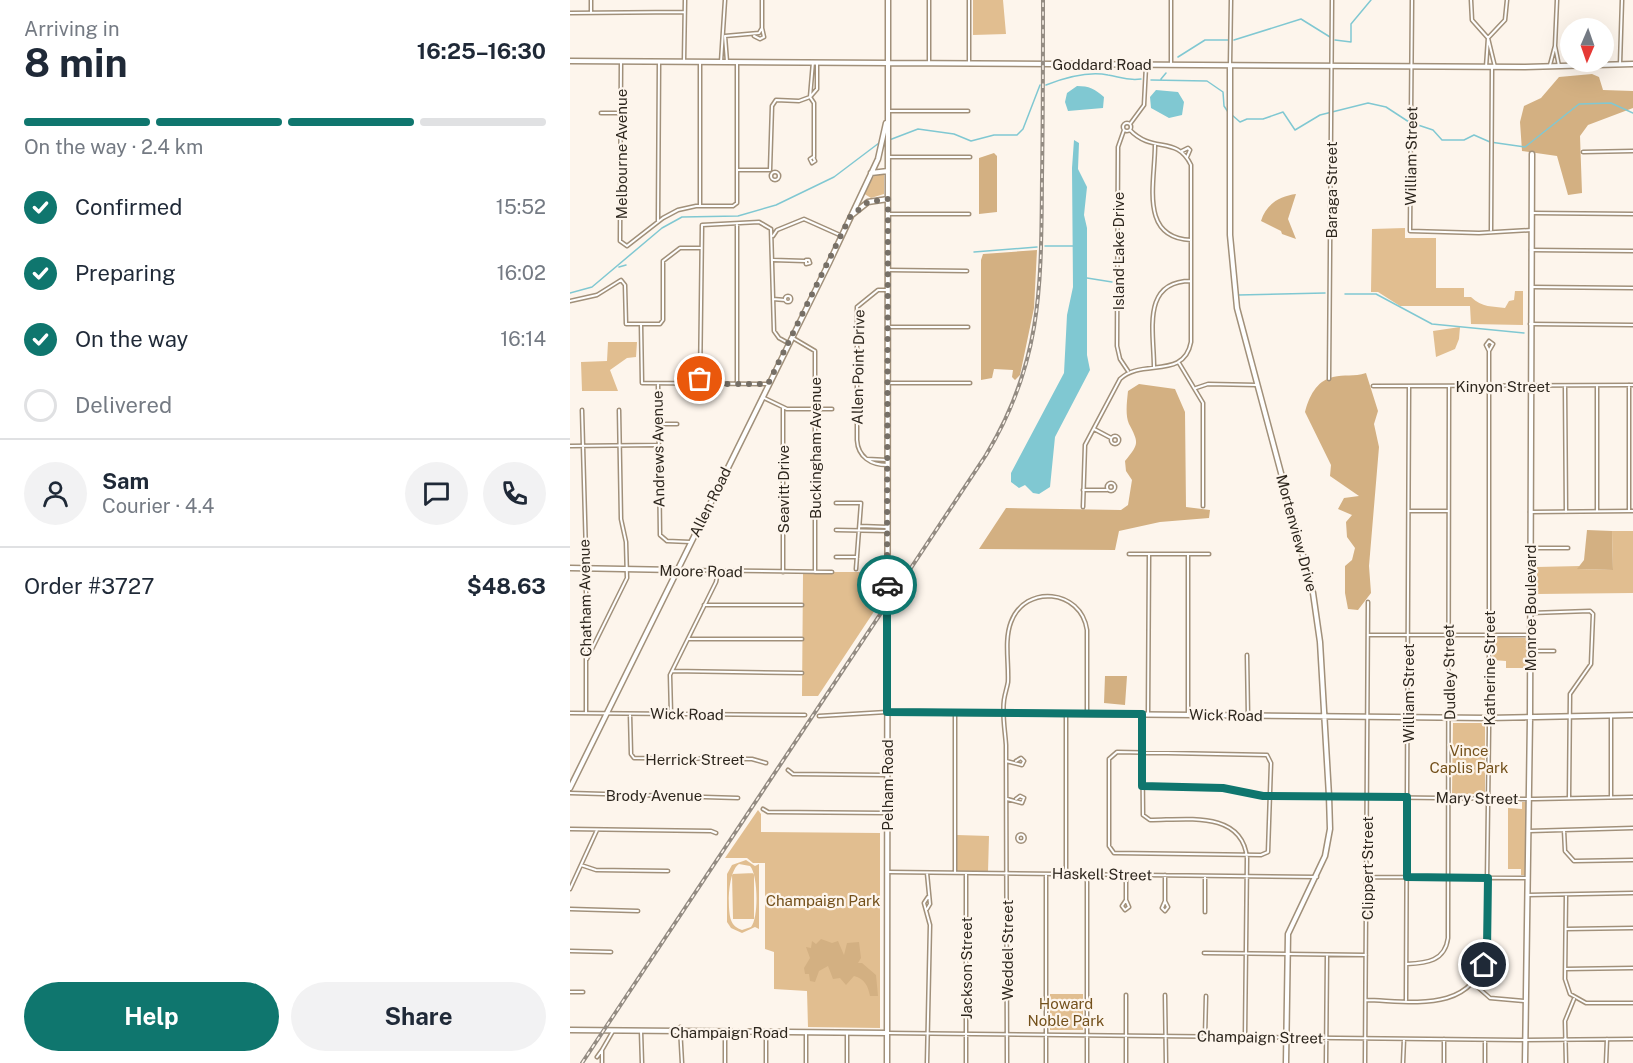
<!DOCTYPE html>
<html lang="en">
<head>
<meta charset="utf-8">
<style>
  body { margin:0; font-family:"Public Sans",sans-serif; background:#f2f2f3; color:#1f2937; height:100vh; display:flex; flex-direction:column; font-size:22px; white-space:nowrap }
  * { box-sizing:border-box; margin:0 }
  p { font-size:20px; color:#747a83 }
  .icon { flex:none; width:33px; height:33px; fill:none; stroke:currentColor; stroke-width:2; stroke-linecap:round; stroke-linejoin:round }
  .map { position:relative; flex:1; overflow:hidden }
  .panel { display:flex; flex-direction:column; background:#fff; width:570px }
  .panel>* { flex:none }
  .needle { width:39px; rotate:182deg }
  .fabs { position:absolute; left:990px; top:18px; display:grid; gap:12px }
  .fabs a { display:grid; place-items:center; width:54px; height:54px; border-radius:50%; background:#fff; box-shadow:0 6px 24px #0002; font-size:30px }
  .pin { position:absolute; display:grid; place-items:center; width:51px; height:51px; color:#fff; margin:-26px; border:3px solid #fff; border-radius:50%; box-shadow:0 2px 6px #0007 }
  .courier { position:absolute; display:grid; place-items:center; width:60px; height:60px; margin:-30px; border:4px solid #0f766e; border-radius:50%; background:#fff; color:#222; box-shadow:0 2px 8px #0007 }
  .summary em { font-style:normal; font-weight:700 }
  .summary div { display:flex; flex-direction:column-reverse }
  .summary { display:flex; align-items:center; justify-content:space-between; height:102px; padding:0 24px }
  h1 { font-size:39px; font-weight:700; line-height:45px }
  .bar { display:grid; grid-template-columns:repeat(4,1fr); gap:9px 6px; align-content:center; height:72px; padding:0 24px }
  .bar i { height:8px; border-radius:4px; background:#e0e1e3 }
  .bar .on { background:#0f766e }
  .bar p { grid-column:span 4 }
  .line { display:flex; align-items:center; gap:15px; padding:0 24px; border-top:2px solid #e0e1e3 }
  .line div { flex:1 }
  .round { display:grid; place-items:center; flex:none; width:63px; height:63px; border-radius:32px; background:#f2f2f3 }
  ol { padding:0 24px; list-style:none }
  li { display:flex; align-items:center; gap:18px; height:66px }
  li p { margin-inline-start:auto }
  li .icon { padding:6px; border-radius:50%; background:#0f766e; color:#fff; stroke-width:4 }
  li:last-child { color:#747a83 }
  li i { width:33px; height:33px; border:3px solid #e0e1e3; border-radius:50% }
  .button { display:flex; gap:12px; margin-top:auto; padding:12px 24px }
  .button a { flex:1; height:69px; border-radius:36px; background:#0f766e; color:#fff; font-size:24px; font-weight:700; line-height:69px; text-align:center }
  .button a+a { background:#f2f2f3; color:#1f2937 }
  main { display:flex; flex:1; min-height:0 }
  .map>svg:first-child { display:block }
</style>
</head>
<body>
<main>
<section class="panel">
<div class="summary"><div><h1>8 min</h1><p>Arriving in</p></div><em>16:25–16:30</em></div>
<div class="bar"><i class="on"></i><i class="on"></i><i class="on"></i><i></i><p>On the way · 2.4 km</p></div>
<ol>
<li><svg class="icon" aria-label="check" viewBox="0 0 24 24"><path d="M5 12l5 5 9-10"/></svg>Confirmed<p>15:52</p></li>
<li><svg class="icon" aria-label="check" viewBox="0 0 24 24"><path d="M5 12l5 5 9-10"/></svg>Preparing<p>16:02</p></li>
<li><svg class="icon" aria-label="check" viewBox="0 0 24 24"><path d="M5 12l5 5 9-10"/></svg>On the way<p>16:14</p></li>
<li><i></i>Delivered</li>
</ol>
<div class="line" style="height:108px"><a class="round"><svg class="icon" aria-label="person" viewBox="0 0 24 24"><circle cx="12" cy="8" r="4"/><path d="M4 21q1-7 8-7t8 7"/></svg></a><div><b>Sam</b><p>Courier · 4.4</p></div><a class="round"><svg class="icon" aria-label="chat" viewBox="0 0 24 24"><path d="M4 5h16v11H9l-5 4z"/></svg></a><a class="round"><svg class="icon" aria-label="phone" viewBox="0 0 24 24"><path d="M5 4h4l2 5-3 2q2 4 5 5l2-3 5 2v4C11 20 4 13 5 4z"/></svg></a></div>
<div class="line" style="height:78px"><div>Order #3727</div><b>$48.63</b></div>
<div class="button"><a>Help</a><a>Share</a></div>
</section>
<div class="map">
<svg width="1063" height="1063" viewBox="0 0 1063 1063">
  <rect width="100%" height="100%" fill="#fdf5ec"/>
  <path fill="#e1be90" fill-rule="evenodd" d="M403 0H433L436 34 403 35Z
    M306 173 314 175V194L301 198 293 193Z
    M835 228V238H866V288H894V297H901C912 308 923 306 935 308L939 301 944 300 945 291H953V325L901 324 900 306H830L808 292H801L802 229Z
    M890 327 889 339 885 349 866 357 863 331Z
    M38 342H67L66 357 57 358 40 370 48 391H12L11 362 37 361Z
    M1042 531H1063V593L967 594V567L1010 566 1008 569 1043 570Z
    M262 572H303L307 591V607L248 696H232L233 574Z
    M922 637 957 638 958 671 955 668H936V661L923 660V681L920 682Z
    M883 723H915V794H882Z
    M952 802H957L956 875H951V869H938V808L952 809Z
    M188 810 191 814V832L310 833V1028L238 1027 237 991 204 989V952L195 949V863H183L177 858H155Z
    M387 835 419 836 418 872 387 871Z
    M176 860 185 866 189 864V929L185 927 172 933 161 928 157 922V874L162 865ZM169 864 180 866C188 874 189 918 181 927L172 930C167 928 163 926 161 920 157 908 158 871 169 864Z
    M184 873V919H163L162 874Z
    M480 994H513V1030H480Z"/>
  <path fill="#d3b082" d="M1022 74 1029 77 1033 90 1063 91V108L1018 125 1010 136 1012 193 998 195 987 156 952 151 950 122 954 106 971 98 989 77Z
    M424 153 427 156V212L409 214V158Z
    M726 194 718 219 726 239 712 234 711 231 691 221C696 204 710 196 726 194Z
    M467 250 464 308 450 375 445 380 442 377 443 370 424 369 422 378 411 380V260L413 254Z
    M796 373 808 411 804 424 809 447 799 566 801 593 788 610 778 609 775 593V566L782 560 785 548 777 537 776 522 782 515 768 509 774 498 789 496 760 476 761 465 735 412C739 397 746 381 763 377 774 374 784 377 796 373Z
    M569 384 605 389 615 412 616 507 640 510 639 518 590 522 549 531 545 550 409 549 436 508 551 510 558 505 562 480 556 471 555 461C569 444 569 443 559 424 555 415 557 401 558 391Z
    M1017 530 1042 531 1043 570 1007 569 1014 560Z
    M535 676H557L555 705 534 703Z
    M251 939 262 943 268 941 274 955 277 943 289 942 291 958 288 963H292L306 975 308 996H300C298 986 295 979 284 976L276 985 270 978 263 979 258 966 249 971 245 982 240 981 239 974H235L234 968 240 958 236 947 241 948 242 941 246 944Z"/>
  <path fill="#80c8d2" d="M507 86C519 86 525 89 534 97L533 108 498 111 495 102 497 93Z
    M586 90 608 92 614 102 612 115 599 118 581 108 580 97Z
    M504 140 509 143 508 169 517 187 514 215 517 228V355L520 370 485 437 480 487 469 494 463 493 455 485 449 488 441 482V473L494 373 497 315 503 287 502 168Z"/>
  <g fill="none" stroke-linecap="round" stroke-linejoin="round">
    <path stroke="#80c8d2" stroke-width="1.5" d="M664 40 731 19 760 37
      M765 40 781 42V24L801 0
      M608 57 635 40H658
      M591 79 596 73
      M581 80 637 81 653 92 654 106 658 112
      M476 85C494 78 518 71 538 75 550 77 557 81 571 79
      M662 115 670 122 677 119H693L713 112 725 130 750 115 798 103 816 107 839 122 863 130 872 140H894L904 135 920 142 955 147 1009 104 1041 103 1063 113
      M314 142 348 129 384 134 401 141 424 135H447L453 129 470 85
      M475 246H504
      M404 252 467 247
      M49 267 56 265
      M517 278 542 282
      M0 293 22 287 92 228 112 217 168 216 206 205 264 177 309 143
      M775 294H806L862 324 954 333
      M668 295 755 293"/>
    <defs>
      <path id="street" d="M21 0V13
        M601 0V64
        M842 0 840 231 909 233 962 230
        M901 0 902 20 918 38 935 20 937 0
        M0 13 114 12
        M155 36 189 33 192 28V0
        M155 36 157 62
        M184 36 190 39 194 37 192 28
        M985 46 987 0
        M51 61 50 241 57 246 93 218 108 210 126 206H163L167 203V62
        M114 61 115 0
        M130 62V206
        M151 62 155 0
        M243 62 240 97 247 89V64
        M359 63V0
        M399 63V0
        M1050 64 1052 0
        M660 65 661 0
        M980 65 985 46 989 66
        M916 67 918 38 925 67
        M318 111H398
        M31 113H51
        M553 127a4 4 0 1 1 8 0a4 4 0 1 1-8 0Z
        M560 124 574 105 576 66
        M554 130 548 147 547 346 550 359 558 371
        M585 145C585 183 569 238 621 240
        M612 151 618 148 620 150 617 157
        M1013 152 1063 151
        M243 157 245 161 242 163 240 159Z
        M318 157H400
        M167 170H200
        M200 170 202 106 206 100 229 101 240 97 244 103V157
        M201 176a4 4 0 1 1 8 0a4 4 0 1 1-8 0Z
        M962 213 1063 214
        M318 214H399
        M88 221 89 62
        M167 225V384
        M921 230 922 68
        M203 236 207 230 234 219 272 236
        M961 250 1063 251
        M203 260 235 261
        M236 260H239L240 263 236 264Z
        M318 270 397 271
        M961 287 1063 288
        M215 299a3 3 0 1 1 6 0a3 3 0 1 1-6 0Z
        M203 299 215 300
        M0 301 27 295 51 280 55 285 56 324H90L93 320V261L110 248H130
        M71 324 72 383 198 384
        M960 324 1063 325
        M318 327H398
        M223 338 245 351V572
        M609 363 633 403V506
        M584 367C584 332 571 281 621 281
        M759 379 762 0
        M318 383H400
        M88 384 90 535 97 541 120 542
        M130 384 132 225 189 222 201 229 204 331 209 338 218 343
        M803 386 1063 385
        M995 386 996 512
        M1027 386V511
        M626 388 638 384 687 385
        M192 397 217 409H262
        M213 407V572
        M12 410 16 554V713
        M88 424H107
        M524 429 541 438
        M541 440a4 4 0 1 1 8 0a4 4 0 1 1-8 0Z
        M0 446 87 445
        M297 459 317 460
        M317 465C301 465 288 457 287 440V307L308 290H318
        M537 487a4 4 0 1 1 8 0a4 4 0 1 1-8 0Z
        M513 490H537
        M266 503H291L286 569
        M513 507 515 445 550 379C572 358 614 380 621 342V165C607 135 583 154 560 130
        M839 511H878
        M1059 511V385
        M960 512 1063 511
        M290 526 317 527
        M266 530 317 531
        M960 548H998
        M559 554H639
        M266 557H287
        M109 570 262 572
        M134 605H232
        M961 613 1020 611 1023 614 1021 664 1000 694 999 798
        M798 635H960
        M118 639H232
        M960 651H984
        M677 655 678 716
        M17 659 57 578 56 542 51 519 49 410
        M102 671 232 673
        M0 713 235 715
        M60 714 61 754 64 758 182 759 196 763
        M101 714 100 675 146 582 148 572
        M385 714V873
        M572 714 573 815 580 820C616 820 672 810 677 858L675 1037
        M578 714 579 554
        M618 715V555
        M249 716 317 712
        M547 752 697 755 701 763 698 852 691 855 544 853 539 846V759Z
        M436 761 452 765 454 761 451 758 446 761
        M218 770 223 774 317 775
        M572 786 653 788 694 796 965 799 1063 797
        M0 793 168 798
        M1041 797V716
        M437 799 452 803 454 798 450 796 446 799
        M193 809 198 812 317 813
        M0 829 141 831 146 833
        M994 830 995 851 1004 861 1063 860
        M959 831 1063 828
        M447.5 838a3.5 3.5 0 1 1 7 0a3.5 3.5 0 1 1-7 0Z
        M11 865 26 870 98 871
        M318 872 747 877
        M476 874V1063
        M496 874V715
        M797 877 958 878
        M0 889 27 830
        M958 895 1063 893
        M996 895 995 979 1000 994 1016 1003H1063
        M556 900 559 907 555 910 552 906 556 900V875
        M595 901 598 907 595 911 592 908 595 901V875
        M0 909 68 911
        M357 909 360 904 357 873
        M635 912V876
        M996 929 1063 928
        M0 951 41 952
        M634 953 796 955
        M837 964C857 963 875 961 878 938L879 386
        M995 969 1063 968
        M903 983 920 998 954 1001
        M0 992H13
        M556 995V1063
        M595 995 596 1063
        M796 1000C842 1001 901 1014 916 956L919 729V351L923 344 919 341 916 345 919 351
        M836 1000 839 386
        M110 1027 112 1063
        M71 1031 72 1063
        M155 1033V1063
        M196 1033V1063
        M236 1033V1063
        M277 1033V1063
        M317 1033 949 1040 1063 1039
        M635 1037 636 996
        M27 1057 32 1050
        M32 1063V1050L43 1031
        M357 1063 360 925 354 903 358 897
        M396 1063V874
        M437 1063 436 745C435 730 432 715 434 700 435 693 437 688 438 682 439 663 434 640 441 622 455 584 511 589 517 630V714
        M517 1063V874
        M756 1063 757 955
        M795 1063 798 602
        M833 1063 834 1039
        M874 1063V1039
        M915 1063V1040
        M996 1063 995 1021 1004 999
        M1036 1063 1037 1039"/>
      <path id="secondary" d="M0 61 955 67 1063 64
        M660 65V235L667 308 743 593 750 642 759 796 760 829 755 856 718 934 716 1063
        M318 112V0
        M301 173 318 171
        M283 214 298 202 318 199
        M0 568 106 570
        M317 712 918 718 1063 715
        M0 788 259 263 308 159 316 123
        M0 1030 317 1033
        M317 1063 318 111
        M955 1063 960 718 962 154"/>
    </defs>
    <use href="#street" stroke="#a1907a" stroke-width="5"/>
    <use href="#secondary" stroke="#a1907a" stroke-width="7"/>
    <use href="#street" stroke="#fff" stroke-width="2"/>
    <use href="#secondary" stroke="#fff" stroke-width="4"/>
    <defs>
      <path id="rail" d="M12 1063 416 455C473 361 471 284 472 178 473 119 473 59 473 0"/>
    </defs>
    <use href="#rail" stroke="#938b82" stroke-width="4"/>
    <use href="#rail" stroke="#fdf5ec" stroke-width="1.5" stroke-dasharray="4.5" stroke-linecap="butt"/>
  </g>
  <g fill="none" stroke-linecap="round" stroke-linejoin="round">
    <path stroke="#766f66" stroke-width="6" stroke-dasharray="0 10.8" d="M130 379V384H198L280 217 298 202 318 199 317 585"/>
    <path stroke="#0f766e" stroke-width="8" d="M317 585V712L572 714V786L653 788 693 796 837 797V877L918 878 917 950 914 965"/>
  </g>
  <g text-anchor="middle" dominant-baseline="central" stroke-width="4.5" stroke-linejoin="round" paint-order="stroke">
    <g font-size="15" fill="#2e271e" stroke="#fdf5ec">
      <text x="532" y="64">Goddard Road</text>
      <text transform="translate(51 154) rotate(-90)">Melbourne Avenue</text>
      <text transform="translate(841 156) rotate(-89)">William Street</text>
      <text transform="translate(761 190) rotate(-90)">Baraga Street</text>
      <text transform="translate(548 251) rotate(-90)">Island Lake Drive</text>
      <text transform="translate(288 367) rotate(-89)">Allen Point Drive</text>
      <text x="933" y="386">Kinyon Street</text>
      <text transform="translate(245 448) rotate(-90)">Buckingham Avenue</text>
      <text transform="translate(88 449) rotate(-91)">Andrews Avenue</text>
      <text transform="translate(213 489) rotate(-90)">Seavitt Drive</text>
      <text transform="translate(140 502) rotate(-64)">Allen Road</text>
      <text transform="translate(727 533) rotate(75)">Mortenview Drive</text>
      <text transform="translate(131 571) rotate(1)">Moore Road</text>
      <text transform="translate(15 598) rotate(-91)">Chatham Avenue</text>
      <text transform="translate(960 608) rotate(-90)">Monroe Boulevard</text>
      <text transform="translate(919 668) rotate(-90)">Katherine Street</text>
      <text transform="translate(879 672) rotate(-91)">Dudley Street</text>
      <text transform="translate(838 693) rotate(-90)">William Street</text>
      <text transform="translate(117 714) rotate(1)">Wick Road</text>
      <text transform="translate(656 715) rotate(1)">Wick Road</text>
      <text x="125" y="759">Herrick Street</text>
      <text transform="translate(317 785) rotate(-90)">Pelham Road</text>
      <text x="84" y="795">Brody Avenue</text>
      <text transform="translate(907 798) rotate(1)">Mary Street</text>
      <text transform="translate(797 868) rotate(-90)">Clippert Street</text>
      <text transform="translate(532 874) rotate(1)">Haskell Street</text>
      <text transform="translate(437 950) rotate(-90)">Weddel Street</text>
      <text transform="translate(396 968) rotate(-90)">Jackson Street</text>
      <text x="159" y="1032">Champaign Road</text>
      <text transform="translate(690 1037) rotate(1)">Champaign Street</text>
    </g>
    <g font-size="15" fill="#73501b" stroke="#fdf5ec">
      <text x="899" y="750">Vince<tspan x="899" dy="17">Caplis Park</tspan></text>
      <text x="253" y="900">Champaign Park</text>
      <text x="496" y="1003">Howard<tspan x="496" dy="17">Noble Park</tspan></text>
    </g>
  </g>
</svg>
<div class="fabs">
<a><svg class="needle" viewBox="-14 -14 28 28"><path d="M0-13l5 13h-10z" fill="#e53935"/><path d="M0 13l5-13h-10z" fill="#747a83"/></svg></a>
</div>
<div class="pin" style="left:130px;top:379px;background:#ea580c"><svg class="icon" aria-label="bag" viewBox="0 0 24 24"><path d="M5 8h14l-1 12H6zM9 8a3 3 0 0 1 6 0"/></svg></div>
<div class="pin" style="left:914px;top:965px;background:#1f2937"><svg class="icon" aria-label="home" viewBox="0 0 24 24"><path d="M3 11l9-7 9 7M6 9v11h12V9"/></svg></div>
<div class="courier" style="left:317px;top:585px"><svg class="icon" aria-label="car" viewBox="0 0 24 24"><path d="M5 17H2v-5l4-1 3-4h7l3 4 3 1v5h-3M9 17h6M6 11h13"/><circle cx="7" cy="17" r="2"/><circle cx="17" cy="17" r="2"/></svg></div>
</div>
</main>
</body>
</html>
